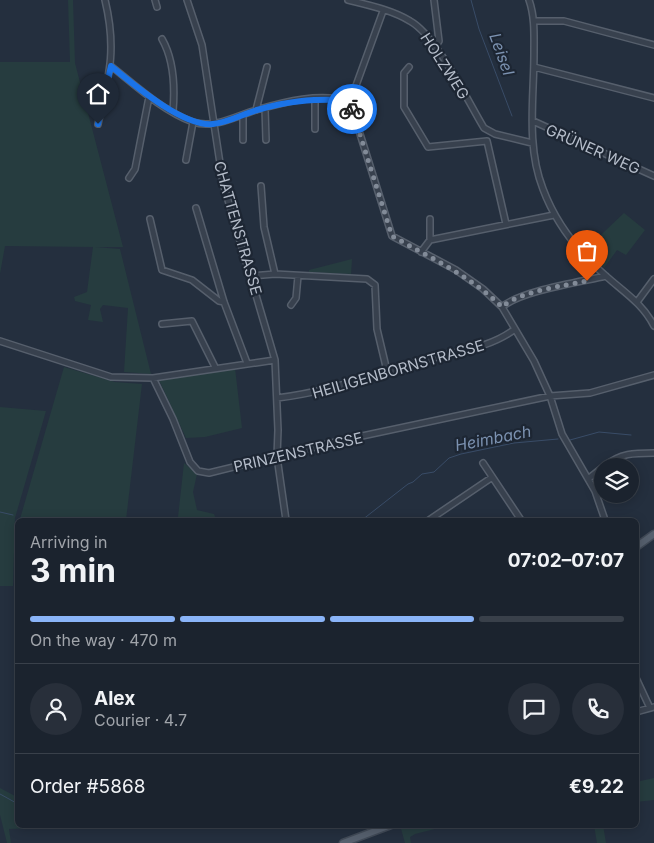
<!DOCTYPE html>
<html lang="en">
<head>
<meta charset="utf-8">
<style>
  body { margin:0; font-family:Inter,sans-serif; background:#282f3a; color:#f1f3f6; height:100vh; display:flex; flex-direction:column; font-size:19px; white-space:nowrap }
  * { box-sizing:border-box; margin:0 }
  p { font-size:16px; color:#a0a4aa }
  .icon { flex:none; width:28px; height:28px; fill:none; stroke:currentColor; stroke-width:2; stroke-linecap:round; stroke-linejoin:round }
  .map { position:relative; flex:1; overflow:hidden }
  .panel { position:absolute; left:15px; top:518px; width:624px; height:310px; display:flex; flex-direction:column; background:#1b232e; border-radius:8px; box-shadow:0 2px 12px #0003,0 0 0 1px #39404a }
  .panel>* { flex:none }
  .fabs { position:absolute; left:594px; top:458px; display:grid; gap:10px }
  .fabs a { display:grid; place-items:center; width:45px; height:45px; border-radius:50%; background:#1b232e; box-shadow:0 2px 12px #0003,0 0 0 1px #39404a; font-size:25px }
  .pin { position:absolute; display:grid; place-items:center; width:42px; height:42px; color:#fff; margin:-51px -21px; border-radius:50% 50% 50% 0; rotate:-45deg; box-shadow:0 0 5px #0007 }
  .pin .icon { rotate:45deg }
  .courier { position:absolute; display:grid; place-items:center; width:50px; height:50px; margin:-25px; border:4px solid #1a73e8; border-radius:50%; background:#fff; color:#222; box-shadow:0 1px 6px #0007 }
  .head em { font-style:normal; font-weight:700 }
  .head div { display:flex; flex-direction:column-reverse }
  .head { display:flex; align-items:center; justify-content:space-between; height:85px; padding:0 15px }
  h1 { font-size:32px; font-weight:700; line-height:38px }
  .bar { display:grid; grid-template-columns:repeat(4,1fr); gap:8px 5px; align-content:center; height:60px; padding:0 15px }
  .bar i { height:6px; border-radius:4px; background:#39404a }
  .bar .current { background:#8ab4f8 }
  .bar p { grid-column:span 4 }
  .line { display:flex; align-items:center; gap:12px; padding:0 15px; border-top:1px solid #39404a }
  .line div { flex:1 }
  .round { display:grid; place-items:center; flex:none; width:52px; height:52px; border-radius:26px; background:#282f3a }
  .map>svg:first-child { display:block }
</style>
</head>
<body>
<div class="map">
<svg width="654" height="843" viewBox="0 0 654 843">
  <rect width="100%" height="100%" fill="#242f3e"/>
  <path fill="#263c3f" d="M68 0H73L75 63 123 247H95L120 249 151 374 124 372 128 308 103 305 100 309 103 322 88 320 91 305 75 301 74 297 87 292 93 247 5 246 0 274V62H70Z
    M624 213 645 230 626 255 617 250 604 268 586 249Z
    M352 259 351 274 309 272V270Z
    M64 367 115 382 142 384 126 520 178 517 184 463 197 474 193 492 197 510 214 514 216 520H25L20 519Z
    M235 368 242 428 205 437 186 438 159 380Z
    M0 407 46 411 15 518 13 586H0Z
    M654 778V800L636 802V782Z
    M0 788 17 797 18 825H111L9 829 11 843H7L0 815Z
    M400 825H409L410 829 428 825H451L415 834 410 837 411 843H405Z
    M594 825H603L606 843H597Z"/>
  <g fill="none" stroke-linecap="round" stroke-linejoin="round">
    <path stroke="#394c67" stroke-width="1" d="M471 0 479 29 512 116
      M570 440 599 432 631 435
      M0 512 13 515
      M21 518 31 520
      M362 520 408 484 413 482 422 474 434 472 449 458 461 454 514 443 558 439
      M0 794 18 804"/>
    <defs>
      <path id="minor" d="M155 0 157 7
        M187 0 202 45 223 183 275 360 278 430 277 457 286 520
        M348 0C368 5 392 10 410 21 437 36 467 100 484 128L495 134 532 143
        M434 0 439 41 435 47
        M529 0C535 17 534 35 534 53 534 98 526 146 543 189 556 224 578 252 607 277 624 292 643 304 654 326
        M383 11 350 102 392 236 456 270 483 289 502 307 534 361 550 396 562 434 595 491 605 520
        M534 21H564L654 45
        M162 39C174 60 175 87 173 111
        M111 66C136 86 163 111 193 122 214 129 236 116 256 110 284 102 321 92 350 102
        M409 67 404 73V107L428 147 487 141 506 224
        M534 67 654 98
        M315 99V129
        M265 108 266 140
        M256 110 267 67
        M243 115V140
        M533 121 654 176
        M98 124C109 76 117 50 105 0
        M186 160 193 122
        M129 178 135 169 149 97
        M261 186 264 227 275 274
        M196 208 224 302 247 363
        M150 219 162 270 192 280 219 301 224 302
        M430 240V219
        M421 252 430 240 554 215
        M250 276 275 274 367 279 375 285 377 329 387 371
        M637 302 654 279
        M291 305 296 298 298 276
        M502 307C520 291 580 282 606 276
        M162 324 192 321 215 367
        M0 341 111 377 153 378 173 419 190 462 198 471 209 473 348 439 550 396 590 393 654 375
        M153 378 275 360
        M277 398C330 392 378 373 429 359 458 351 490 348 515 329
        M483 463 521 520
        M605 466C620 453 634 453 654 453
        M588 479 602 468
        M429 520 491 478
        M636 678 650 708
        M636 712 654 707"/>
      <path id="major" d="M636 547 654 534
        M343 843 391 825"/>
    </defs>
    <use href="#minor" stroke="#565f6c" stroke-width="8"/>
    <use href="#major" stroke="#414a57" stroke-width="9"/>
    <use href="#minor" stroke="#38414e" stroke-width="5"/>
    <use href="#major" stroke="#56606e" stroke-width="6"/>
  </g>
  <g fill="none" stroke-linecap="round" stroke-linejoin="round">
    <path stroke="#828b98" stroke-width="5" stroke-dasharray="0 9" d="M352 109 392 236C431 258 470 276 502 307 520 291 563 286 587 281"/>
    <path stroke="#1a73e8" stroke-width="6" d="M98 124 111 66C133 84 183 127 213 124 227 123 243 114 257 110 288 101 311 99 344 100L350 102 352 109"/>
  </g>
  <g text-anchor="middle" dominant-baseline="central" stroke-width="4.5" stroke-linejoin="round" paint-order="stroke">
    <g font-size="15" fill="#b4bcc9" stroke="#1d2633">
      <text transform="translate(445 66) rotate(57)">HOLZWEG</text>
      <text transform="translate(593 149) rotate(24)">GRÜNER WEG</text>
      <text transform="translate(238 228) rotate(74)">CHATTENSTRASSE</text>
      <text transform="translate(398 369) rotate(-16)">HEILIGENBORNSTRASSE</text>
      <text transform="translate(298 452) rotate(-13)">PRINZENSTRASSE</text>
    </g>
    <g font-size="16" font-style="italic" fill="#7c92b1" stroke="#1d2633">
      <text transform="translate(502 54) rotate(70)">Leisel</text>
      <text transform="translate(493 438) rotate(-11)">Heimbach</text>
    </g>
  </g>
</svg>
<div class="fabs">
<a><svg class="icon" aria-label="layers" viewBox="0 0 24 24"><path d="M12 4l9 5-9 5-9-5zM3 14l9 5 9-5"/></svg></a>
</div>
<div class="pin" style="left:587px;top:281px;background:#ea580c"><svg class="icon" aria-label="bag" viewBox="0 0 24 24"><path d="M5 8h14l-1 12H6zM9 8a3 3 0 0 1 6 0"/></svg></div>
<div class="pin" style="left:98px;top:124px;background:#1f2937"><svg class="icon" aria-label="home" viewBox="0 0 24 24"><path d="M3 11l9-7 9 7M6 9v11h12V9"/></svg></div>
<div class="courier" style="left:352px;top:109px"><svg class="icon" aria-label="bike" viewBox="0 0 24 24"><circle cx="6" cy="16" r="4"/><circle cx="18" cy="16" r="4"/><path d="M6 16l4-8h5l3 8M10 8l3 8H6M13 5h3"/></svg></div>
<section class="panel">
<div class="head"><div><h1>3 min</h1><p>Arriving in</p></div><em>07:02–07:07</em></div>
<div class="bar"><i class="current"></i><i class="current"></i><i class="current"></i><i></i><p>On the way · 470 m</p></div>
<div class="line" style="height:90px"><a class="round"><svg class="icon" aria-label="person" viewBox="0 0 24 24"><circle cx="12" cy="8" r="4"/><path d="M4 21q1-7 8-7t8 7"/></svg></a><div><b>Alex</b><p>Courier · 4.7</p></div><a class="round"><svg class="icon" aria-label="chat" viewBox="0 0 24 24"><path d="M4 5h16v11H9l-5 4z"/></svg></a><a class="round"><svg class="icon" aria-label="phone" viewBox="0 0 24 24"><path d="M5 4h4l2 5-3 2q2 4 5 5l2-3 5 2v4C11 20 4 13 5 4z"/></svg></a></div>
<div class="line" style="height:65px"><div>Order #5868</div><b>€9.22</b></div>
</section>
</div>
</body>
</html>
